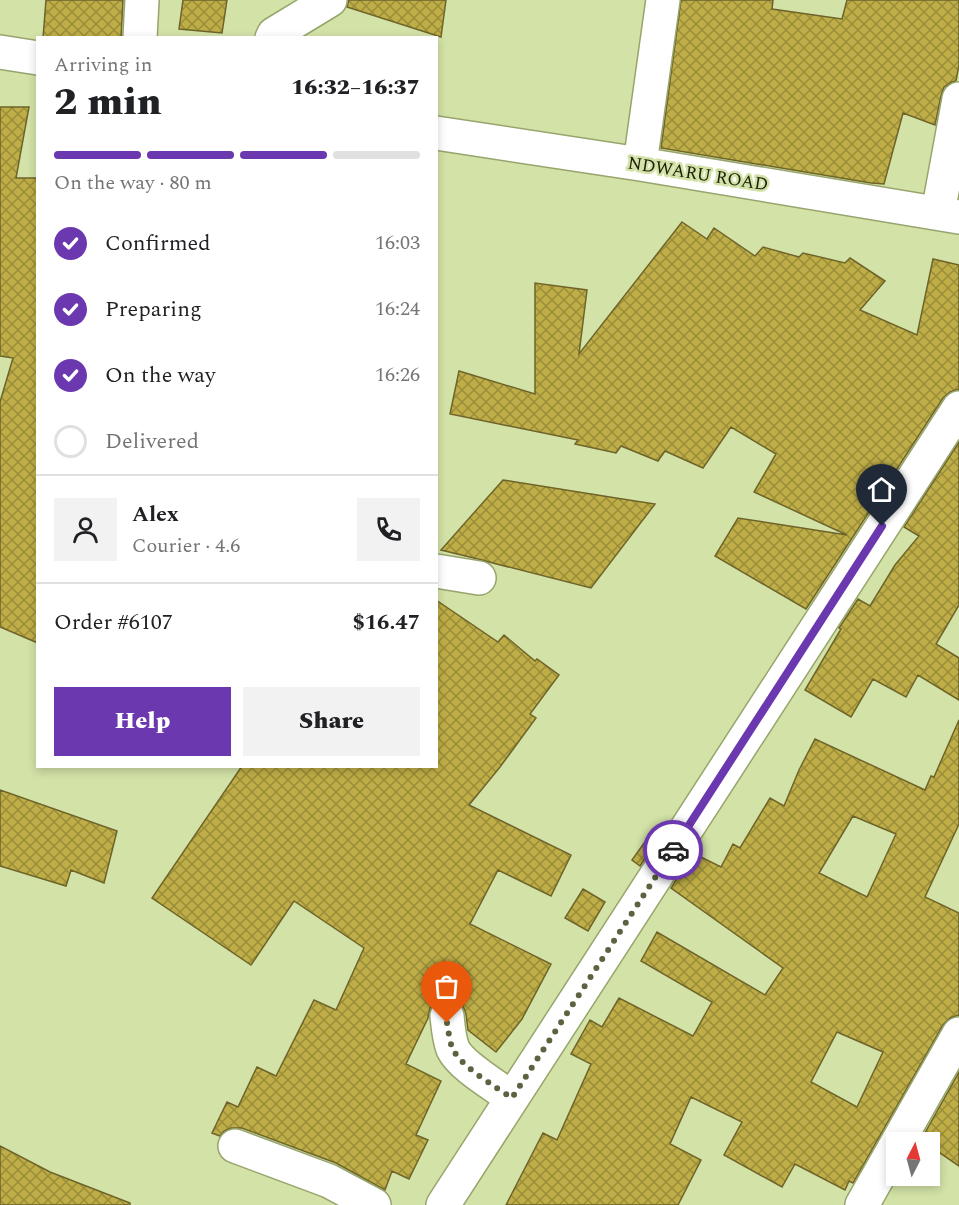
<!DOCTYPE html>
<html lang="en">
<head>
<meta charset="utf-8">
<style>
  body { margin:0; font-family:Spectral,serif; background:#f2f2f2; color:#202124; height:100vh; display:flex; flex-direction:column; font-size:22px; white-space:nowrap }
  * { box-sizing:border-box; margin:0 }
  p { font-size:20px; color:#757577 }
  .icon { flex:none; width:33px; height:33px; fill:none; stroke:currentColor; stroke-width:2; stroke-linecap:round; stroke-linejoin:round }
  .map { position:relative; flex:1; overflow:hidden }
  .sheet { position:absolute; left:36px; top:36px; width:402px; height:732px; display:flex; flex-direction:column; background:#fff; border-radius:0px; box-shadow:0 3px 9px #0003 }
  .sheet>* { flex:none }
  .needle { width:39px; rotate:6deg }
  .controls { position:absolute; left:886px; top:1132px; display:grid; gap:12px }
  .controls a { display:grid; place-items:center; width:54px; height:54px; border-radius:0px; background:#fff; box-shadow:0 3px 9px #0003; font-size:30px }
  .pin { position:absolute; display:grid; place-items:center; width:51px; height:51px; color:#fff; margin:-62px -26px; border-radius:50% 50% 50% 0; rotate:-45deg; box-shadow:0 0 6px #0007 }
  .pin .icon { rotate:45deg }
  .courier { position:absolute; display:grid; place-items:center; width:60px; height:60px; margin:-30px; border:4px solid #6c38af; border-radius:50%; background:#fff; color:#222; box-shadow:0 2px 8px #0007 }
  .summary em { font-style:normal; font-weight:800 }
  .summary div { display:flex; flex-direction:column-reverse }
  .summary { display:flex; align-items:center; justify-content:space-between; height:102px; padding:0 18px }
  h1 { font-size:39px; font-weight:800; line-height:45px }
  .bar { display:grid; grid-template-columns:repeat(4,1fr); gap:9px 6px; align-content:center; height:72px; padding:0 18px }
  .bar i { height:8px; border-radius:4px; background:#e0e0e0 }
  .bar .on { background:#6c38af }
  .bar p { grid-column:span 4 }
  .line { display:flex; align-items:center; gap:15px; padding:0 18px; border-top:2px solid #e0e0e0 }
  .line div { flex:1 }
  .round { display:grid; place-items:center; flex:none; width:63px; height:63px; border-radius:0px; background:#f2f2f2 }
  ol { padding:0 18px; list-style:none }
  li { display:flex; align-items:center; gap:18px; height:66px }
  li p { margin-inline-start:auto }
  li .icon { padding:6px; border-radius:50%; background:#6c38af; color:#fff; stroke-width:4 }
  li:last-child { color:#757577 }
  li i { width:33px; height:33px; border:3px solid #e0e0e0; border-radius:50% }
  .primary-button { display:flex; gap:12px; margin-top:auto; padding:12px 18px }
  .primary-button a { flex:1; height:69px; border-radius:0px; background:#6c38af; color:#fff; font-size:24px; font-weight:800; line-height:69px; text-align:center }
  .primary-button a+a { background:#f2f2f2; color:#202124 }
  .map>svg:first-child { display:block }
</style>
</head>
<body>
<div class="map">
<svg width="959" height="1205" viewBox="0 0 959 1205">
  <defs>
    <pattern id="building-cross-hatch" width="8" height="8" patternUnits="userSpaceOnUse" patternTransform="scale(1.5)"><rect width="8" height="8" fill="#bfae47"/><path d="M0 0l8 8M0 8l8-8" fill="none" stroke="#9a8d39"/></pattern>
  </defs>
  <rect width="100%" height="100%" fill="#d3e2a7"/>
  <path fill="url(#building-cross-hatch)" stroke="#6e6429" stroke-width="1.5" fill-rule="evenodd" d="M46 0H123L121 38H43Z
    M183 0H227L222 33 179 29Z
    M349 0H446L441 37 347 7Z
    M681 0H773L772 9 842 19 847 0H959V65L956 81 952 82 944 87 941 96 935 125 903 113 884 184 871 183 661 148Z
    M0 107H29L16 178H38V643L0 627V402L13 358 0 356Z
    M682 222 707 239 714 228 755 256 763 247 799 257 803 253 845 263 850 258 885 281 860 310 917 335 933 259 959 265V389L950 392 943 398 806 609 715 556 738 518 847 535 754 492 776 454 731 427 703 468 665 451 658 461 621 446 616 453 575 444 578 440 450 414 459 371 535 394V283L587 290 579 354Z
    M959 442V605L936 644 959 658V700L918 675 906 697 873 679 851 717 805 690 841 629 839 628 858 599 870 606 895 565 919 536 904 527Z
    M503 480 616 498 655 504 591 588 489 562 482 560 441 550Z
    M436 600 498 642 504 635 535 661 537 659 559 675 530 714 536 718 500 767 469 805 571 855 551 896 498 870 470 924 551 964 522 1019 496 1052 468 1030 466 1014 463 1006 455 999 445 997 436 1001 430 1008 428 1018 406 1064 441 1081 416 1135 428 1140 409 1179 392 1171 385 1190 336 1163 242 1128H231L224 1131 220 1136 212 1133 227 1102 238 1107 257 1067 276 1076 314 1000 336 1010 364 948 294 901 251 965 152 898 242 766H436Z
    M959 720V824L925 897 959 913V1015L950 1018 943 1025 853 1183 849 1181 845 1190 795 1164 782 1187 724 1155 742 1122 691 1097 670 1144 701 1160 678 1205H506L543 1133 557 1140 591 1064 571 1054 590 1020 602 1027 619 998 693 1036 712 1002 641 961 657 932 765 995 783 968 671 888 693 853 721 867 733 844 740 848 770 798 784 806 799 770 815 739 925 790 931 776 934 777ZM853 816 896 834 867 897 819 873ZM837 1032 883 1052 857 1107 811 1082Z
    M0 790 117 831 104 883 71 870 66 886 0 866Z
    M652 832 660 836 640 866 632 860Z
    M583 889 605 902 588 931 565 918Z
    M959 1072V1166L930 1146V1143H925L921 1140Z
    M0 1146 50 1172 130 1203V1205H0Z"/>
  <g fill="none" stroke-linecap="round" stroke-linejoin="round">
    <defs>
      <path id="minor" d="M140 38 142 0
        M272 38 274 34 330 0
        M0 52 38 58
        M436 133 640 164 959 217
        M640 164 663 0
        M938 213 959 99
        M436 571 479 578
        M447 1016C448 1026 449 1039 453 1049 461 1066 496 1086 512 1098
        M235 1146 329 1181 374 1205
        M443 1205 959 408
        M862 1205 959 1034"/>
    </defs>
    <use href="#minor" stroke="#97a56c" stroke-width="36"/>
    <use href="#minor" stroke="#fff" stroke-width="33"/>
  </g>
  <g fill="none" stroke-linecap="round" stroke-linejoin="round">
    <path stroke="#5b6440" stroke-width="6" stroke-dasharray="0 10.8" d="M447 1023C449 1032 449 1043 454 1051 462 1067 496 1087 512 1098L673 850"/>
    <path stroke="#6c38af" stroke-width="8" d="M673 850 882 526"/>
  </g>
  <g text-anchor="middle" dominant-baseline="central" stroke-width="5" stroke-linejoin="round" paint-order="stroke">
    <g font-size="18" fill="#1b2008" stroke="#d3e2a7">
      <text transform="translate(698 174) rotate(9)">NDWARU ROAD</text>
    </g>
  </g>
</svg>
<div class="controls">
<a><svg class="needle" viewBox="-14 -14 28 28"><path d="M0-13l5 13h-10z" fill="#e53935"/><path d="M0 13l5-13h-10z" fill="#757577"/></svg></a>
</div>
<div class="pin" style="left:447px;top:1023px;background:#ea580c"><svg class="icon" aria-label="bag" viewBox="0 0 24 24"><path d="M5 8h14l-1 12H6zM9 8a3 3 0 0 1 6 0"/></svg></div>
<div class="pin" style="left:882px;top:526px;background:#1f2937"><svg class="icon" aria-label="home" viewBox="0 0 24 24"><path d="M3 11l9-7 9 7M6 9v11h12V9"/></svg></div>
<div class="courier" style="left:673px;top:850px"><svg class="icon" aria-label="car" viewBox="0 0 24 24"><path d="M5 17H2v-5l4-1 3-4h7l3 4 3 1v5h-3M9 17h6M6 11h13"/><circle cx="7" cy="17" r="2"/><circle cx="17" cy="17" r="2"/></svg></div>
<section class="sheet">
<div class="summary"><div><h1>2 min</h1><p>Arriving in</p></div><em>16:32–16:37</em></div>
<div class="bar"><i class="on"></i><i class="on"></i><i class="on"></i><i></i><p>On the way · 80 m</p></div>
<ol>
<li><svg class="icon" aria-label="check" viewBox="0 0 24 24"><path d="M5 12l5 5 9-10"/></svg>Confirmed<p>16:03</p></li>
<li><svg class="icon" aria-label="check" viewBox="0 0 24 24"><path d="M5 12l5 5 9-10"/></svg>Preparing<p>16:24</p></li>
<li><svg class="icon" aria-label="check" viewBox="0 0 24 24"><path d="M5 12l5 5 9-10"/></svg>On the way<p>16:26</p></li>
<li><i></i>Delivered</li>
</ol>
<div class="line" style="height:108px"><a class="round"><svg class="icon" aria-label="person" viewBox="0 0 24 24"><circle cx="12" cy="8" r="4"/><path d="M4 21q1-7 8-7t8 7"/></svg></a><div><b>Alex</b><p>Courier · 4.6</p></div><a class="round"><svg class="icon" aria-label="phone" viewBox="0 0 24 24"><path d="M5 4h4l2 5-3 2q2 4 5 5l2-3 5 2v4C11 20 4 13 5 4z"/></svg></a></div>
<div class="line" style="height:78px"><div>Order #6107</div><b>$16.47</b></div>
<div class="primary-button"><a>Help</a><a>Share</a></div>
</section>
</div>
</body>
</html>
